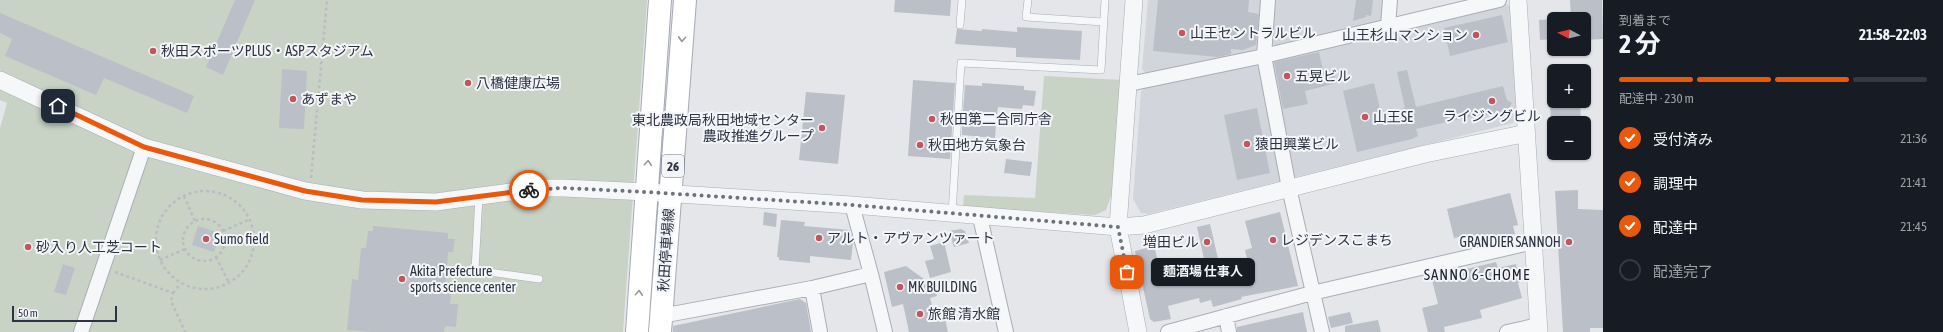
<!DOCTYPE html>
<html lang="ja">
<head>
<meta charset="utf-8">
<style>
  body { margin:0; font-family:"Asap Condensed","Noto Sans JP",sans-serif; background:#20242c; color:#f1f3f6; height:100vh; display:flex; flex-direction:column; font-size:15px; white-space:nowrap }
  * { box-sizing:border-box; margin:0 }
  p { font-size:13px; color:#9ea1a6 }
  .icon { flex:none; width:22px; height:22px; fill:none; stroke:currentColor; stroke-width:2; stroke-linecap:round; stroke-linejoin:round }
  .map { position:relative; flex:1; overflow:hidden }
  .details { display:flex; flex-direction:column; background:#171b24; width:340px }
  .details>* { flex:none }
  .needle { width:26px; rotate:277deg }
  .buttons { position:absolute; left:1547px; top:12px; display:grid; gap:8px }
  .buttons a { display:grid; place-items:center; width:44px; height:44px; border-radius:6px; background:#171b24; box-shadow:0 1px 3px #0004; font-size:20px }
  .scale { position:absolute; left:12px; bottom:10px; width:105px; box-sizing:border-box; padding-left:4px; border:2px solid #2d3341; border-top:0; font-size:11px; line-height:14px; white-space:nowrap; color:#2d3341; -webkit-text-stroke:3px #f3f5f8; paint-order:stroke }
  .pin { position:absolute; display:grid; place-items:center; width:34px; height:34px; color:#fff; margin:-17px; border-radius:8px; box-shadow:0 2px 6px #0006 }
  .courier { position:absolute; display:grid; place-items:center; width:40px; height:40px; margin:-20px; border:3px solid #ea580c; border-radius:50%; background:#fff; color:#222; box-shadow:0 1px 5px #0007 }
  .bubble { position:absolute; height:28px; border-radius:6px; background:#171b24; box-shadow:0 1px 3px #0004; font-size:13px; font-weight:700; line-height:28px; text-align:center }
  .overview em { font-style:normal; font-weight:700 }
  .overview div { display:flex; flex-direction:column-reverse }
  .overview { display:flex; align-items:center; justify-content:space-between; height:68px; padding:0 16px }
  h1 { font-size:26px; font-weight:700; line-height:30px }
  .bar { display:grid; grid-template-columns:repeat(4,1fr); gap:6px 4px; align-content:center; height:48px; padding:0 16px }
  .bar i { height:5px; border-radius:3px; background:#363941 }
  .bar .on { background:#ea580c }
  .bar p { grid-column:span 4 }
  ol { padding:0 16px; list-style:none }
  li { display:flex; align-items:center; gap:12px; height:44px }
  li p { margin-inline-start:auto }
  li .icon { padding:4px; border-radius:50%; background:#ea580c; color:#fff; stroke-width:4 }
  li:last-child { color:#9ea1a6 }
  li i { width:22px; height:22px; border:2px solid #363941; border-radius:50% }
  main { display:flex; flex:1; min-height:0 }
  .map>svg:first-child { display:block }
</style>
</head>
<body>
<main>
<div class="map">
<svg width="1603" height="332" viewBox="0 0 1603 332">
  <rect width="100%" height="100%" fill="#e4e6ea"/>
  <path fill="#d2d5dc" d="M1148 0H1265L1260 46 1250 55 1147 75 1142 69Z
    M1275 0H1386L1385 20 1277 48 1271 42Z
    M1507 4 1513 11 1518 117 1513 123 1296 177 1290 173 1268 62 1272 57Z
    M1251 62 1261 69 1281 181 1148 214 1141 213 1133 199 1141 92 1146 86Z"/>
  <path fill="#c8d3c6" d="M0 0H647L623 332H0V128L7 103 0 100Z
    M1044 76 1123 80 1112 194 1106 210 1095 215 963 207 964 195 1035 198Z"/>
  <path fill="#bbbfc7" d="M235 0H255L223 75 206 67Z
    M895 0H951L950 16 894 12Z
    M1158 0H1249L1248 12 1259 14 1256 45 1243 50 1231 49V54L1218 57 1153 51Z
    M1356 0H1373L1371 16 1366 15V17L1353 21Z
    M1570 0H1602L1603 39 1584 40V19H1571Z
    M0 13 194 96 187 113 104 78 96 95 5 56 12 39 0 33Z
    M1502 15 1508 42 1450 56 1444 28Z
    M1554 19V39L1540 40 1539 20Z
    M1017 27 1082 31 1080 60 1016 57V48L955 44 957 29 982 31V29L1017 32Z
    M1319 52 1324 74 1334 71 1337 83 1305 91 1308 104 1283 109 1274 62Z
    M282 69 307 71 304 129 279 128Z
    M1407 70 1416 107 1503 86 1507 100 1512 103 1507 112 1503 111 1478 117V115L1416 129 1418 136 1412 139 1357 152 1343 91 1374 83 1381 114 1405 108 1397 72Z
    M913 80 955 83 950 159 908 156Z
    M982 83 1024 86V90L1036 91 1034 106 1023 105 1022 109 998 107 997 114 963 112 965 85 982 86Z
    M806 92 845 95 838 164 799 160Z
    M1550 101H1580L1581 123H1551Z
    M1257 108 1270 173 1237 180 1224 115Z
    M962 122 996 124 995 138 962 135Z
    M1006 159 1032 162 1030 176 1004 173Z
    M1578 190V209L1603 210V328H1590V332H1563L1555 191Z
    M1510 193 1518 225 1513 226 1515 234 1465 247 1463 236 1454 238 1447 209Z
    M764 212 777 214 776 227 763 225Z
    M1280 212 1298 286 1241 297 1242 299 1213 307 1211 300 1200 303 1199 298 1168 306 1171 319 1154 322 1150 319 1135 251 1154 246 1160 269 1204 259 1197 227 1210 224 1219 263 1221 262 1223 272 1249 267 1245 250 1252 248 1245 221Z
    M781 220 805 222 804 226 850 230 853 242 851 260 810 256V263L779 260V257H777Z
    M198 226 220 233 214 252 192 245Z
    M373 226 448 233V239H455L453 252H448L446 282 452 283 450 304H458L456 327 445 326 444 332H373L347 330 352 279 358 280 361 248H366L368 231H373Z
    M961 229 965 231 969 243 954 247 949 231Z
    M944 242 951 272 930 278 925 261 934 259 930 246Z
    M1496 262 1498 268 1516 264 1520 282 1518 283 1522 298 1480 310 1482 318 1444 327 1445 332H1428L1422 308 1438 304 1432 280 1459 275 1458 271Z
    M63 264 75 268 66 295 54 292Z
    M906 266 935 287 937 296 930 298 936 321 945 319 948 332H909L903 304 892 307 884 272Z
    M800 299 806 303 811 332H673V326Z
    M1303 312 1307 332H1237V327Z
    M1350 312 1353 323 1331 328 1328 317Z
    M1378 320 1381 332H1345V326Z"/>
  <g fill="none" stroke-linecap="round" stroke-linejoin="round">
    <defs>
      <path id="service" d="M1028 0 1026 17 1103 22
        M960 25 962 0
        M958 117 1034 121
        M479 196 475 270 539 279
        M952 214 961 63 1101 70 1105 0"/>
      <path id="minor" d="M1268 0 1264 56 1289 188 1322 332
        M1388 26 1390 0
        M1129 84 1264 56 1499 0
        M980 217 1006 332
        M871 274 885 332
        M661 316 812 288
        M1226 316 1229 332
        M81 332 144 147
        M820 332 812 288 871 274 852 205
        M1168 332 1312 293 1534 242
        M1507 332 1539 325"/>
      <path id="tertiary" d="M1134 0 1118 227 1138 332
        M1518 0 1539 332
        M0 80 144 147 305 191 362 200 436 202 540 188H564L646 192 852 205 1118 227 1144 225 1425 154 1527 133"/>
      <path id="primary" d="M637 332 660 0
        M660 332 685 0"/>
    </defs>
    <use href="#service" stroke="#a9adb4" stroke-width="8"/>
    <use href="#minor" stroke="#a9adb4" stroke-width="16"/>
    <use href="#tertiary" stroke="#a9adb4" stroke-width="18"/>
    <use href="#primary" stroke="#a4aab5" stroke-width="24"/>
    <path stroke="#babcc2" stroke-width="2.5" stroke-dasharray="3 3" stroke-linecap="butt" d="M311 178 327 0
      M156 240a49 49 0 1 1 98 0a49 49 0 1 1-98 0Z
      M184 196 195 221
      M183 240a21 21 0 1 1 42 0a21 21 0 1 1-42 0Z
      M223 231 250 219
      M216 257 229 283
      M160 260 185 249
      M115 272 173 293 171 301 185 332
      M173 293 181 283"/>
    <use href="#service" stroke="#f6f7f9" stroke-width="7"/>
    <use href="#minor" stroke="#f6f7f9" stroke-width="14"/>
    <use href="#tertiary" stroke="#f6f7f9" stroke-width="17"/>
    <use href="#primary" stroke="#fff" stroke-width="22"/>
  </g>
  <defs><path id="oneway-chevron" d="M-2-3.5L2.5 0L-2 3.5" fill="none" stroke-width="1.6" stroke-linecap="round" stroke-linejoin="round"/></defs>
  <g stroke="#9699a0">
    <use href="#oneway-chevron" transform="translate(682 39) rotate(94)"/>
    <use href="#oneway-chevron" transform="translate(648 163) rotate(-86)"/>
    <use href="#oneway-chevron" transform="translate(639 293) rotate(-86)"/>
  </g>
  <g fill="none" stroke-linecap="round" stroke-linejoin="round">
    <path stroke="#6d727c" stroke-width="4" stroke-dasharray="0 7.2" d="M529 190 564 188 646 192 852 205 1118 227 1127 272"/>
    <path stroke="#ea580c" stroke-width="5" d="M58 106 144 147 305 191 362 200 436 202 529 190"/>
  </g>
  <g fill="#c35560" stroke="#f3f5f8" stroke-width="1.5">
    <circle cx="1182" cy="33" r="4"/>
    <circle cx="1476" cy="35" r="4"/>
    <circle cx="153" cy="51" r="4"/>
    <circle cx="1287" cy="76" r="4"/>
    <circle cx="468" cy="83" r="4"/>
    <circle cx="293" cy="99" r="4"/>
    <circle cx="1492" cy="101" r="4"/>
    <circle cx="1365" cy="117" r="4"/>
    <circle cx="932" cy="119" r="4"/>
    <circle cx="822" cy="128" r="4"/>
    <circle cx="1247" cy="144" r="4"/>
    <circle cx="920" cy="145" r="4"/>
    <circle cx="819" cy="238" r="4"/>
    <circle cx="206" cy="239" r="4"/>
    <circle cx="1273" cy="240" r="4"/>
    <circle cx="1207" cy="242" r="4"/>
    <circle cx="1569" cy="242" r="4"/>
    <circle cx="28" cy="247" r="4"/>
    <circle cx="402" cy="279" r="4"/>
    <circle cx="900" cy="287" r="4"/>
    <circle cx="920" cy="314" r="4"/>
  </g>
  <g text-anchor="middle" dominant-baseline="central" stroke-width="4" stroke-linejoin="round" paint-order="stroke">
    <rect fill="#f3f5f8" stroke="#686d78" stroke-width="1" x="662" y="155" width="22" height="22" rx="3"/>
    <g font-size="13" font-weight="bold" fill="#2d3341">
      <text x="673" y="166">26</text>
    </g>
    <g font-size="14" fill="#2d3341" stroke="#f3f5f8" text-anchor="start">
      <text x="1190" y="33">山王セントラルビル</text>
      <text x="1468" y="35" text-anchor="end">山王杉山マンション</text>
      <text x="161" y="51">秋田スポーツPLUS・ASPスタジアム</text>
      <text x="1295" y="76">五晃ビル</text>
      <text x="476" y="83">八橋健康広場</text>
      <text x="301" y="99">あずまや</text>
      <text x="1492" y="116" text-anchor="middle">ライジングビル</text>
      <text x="1373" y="117">山王SE</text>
      <text x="940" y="119">秋田第二合同庁舎</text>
      <text x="814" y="120" text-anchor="end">東北農政局秋田地域センター<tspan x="814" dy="16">農政推進グループ</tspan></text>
      <text x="1255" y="144">猿田興業ビル</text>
      <text x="928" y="145">秋田地方気象台</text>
      <text x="827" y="238">アルト・アヴァンツァート</text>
      <text x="214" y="239">Sumo field</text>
      <text x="1281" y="240">レジデンスこまち</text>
      <text x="1199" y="242" text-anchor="end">増田ビル</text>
      <text x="1561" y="242" text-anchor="end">GRANDIER SANNOH</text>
      <text x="36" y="247">砂入り人工芝コート</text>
      <text x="410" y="271">Akita Prefecture<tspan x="410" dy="16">sports science center</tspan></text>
      <text x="908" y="287">MK BUILDING</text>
      <text x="928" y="314">旅館 清水館</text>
    </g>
    <g font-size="14" fill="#2d3341" stroke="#f3f5f8">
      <text transform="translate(666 250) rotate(-86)">秋田停車場線</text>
    </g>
    <g font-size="15" letter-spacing="1" fill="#1f2432" stroke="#f3f5f8">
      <text x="1477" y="274">SANNO 6-CHOME</text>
    </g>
  </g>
</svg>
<div class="buttons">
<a><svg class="needle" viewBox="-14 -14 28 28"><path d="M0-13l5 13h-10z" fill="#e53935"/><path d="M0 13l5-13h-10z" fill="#9ea1a6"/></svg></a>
<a>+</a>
<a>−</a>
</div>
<div class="scale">50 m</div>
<div class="pin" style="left:1127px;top:272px;background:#ea580c"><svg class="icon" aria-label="bag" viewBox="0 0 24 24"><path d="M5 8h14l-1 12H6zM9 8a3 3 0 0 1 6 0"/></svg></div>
<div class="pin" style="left:58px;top:106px;background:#1f2937"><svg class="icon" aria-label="home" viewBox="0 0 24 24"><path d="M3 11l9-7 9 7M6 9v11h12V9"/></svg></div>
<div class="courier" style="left:529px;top:190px"><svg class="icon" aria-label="bike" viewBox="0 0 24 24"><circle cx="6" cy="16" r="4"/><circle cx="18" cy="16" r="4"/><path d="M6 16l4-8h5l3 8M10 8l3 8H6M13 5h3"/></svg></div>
<div class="bubble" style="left:1151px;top:258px;width:104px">麺酒場 仕事人</div>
</div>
<section class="details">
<div class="overview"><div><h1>2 分</h1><p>到着まで</p></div><em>21:58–22:03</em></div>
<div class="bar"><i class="on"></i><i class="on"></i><i class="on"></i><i></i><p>配達中 · 230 m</p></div>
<ol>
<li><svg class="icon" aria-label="check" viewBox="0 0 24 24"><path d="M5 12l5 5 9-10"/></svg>受付済み<p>21:36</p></li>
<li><svg class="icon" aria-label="check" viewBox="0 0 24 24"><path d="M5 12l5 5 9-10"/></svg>調理中<p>21:41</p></li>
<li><svg class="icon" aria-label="check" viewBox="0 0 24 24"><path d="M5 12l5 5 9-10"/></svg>配達中<p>21:45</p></li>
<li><i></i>配達完了</li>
</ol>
</section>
</main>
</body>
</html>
